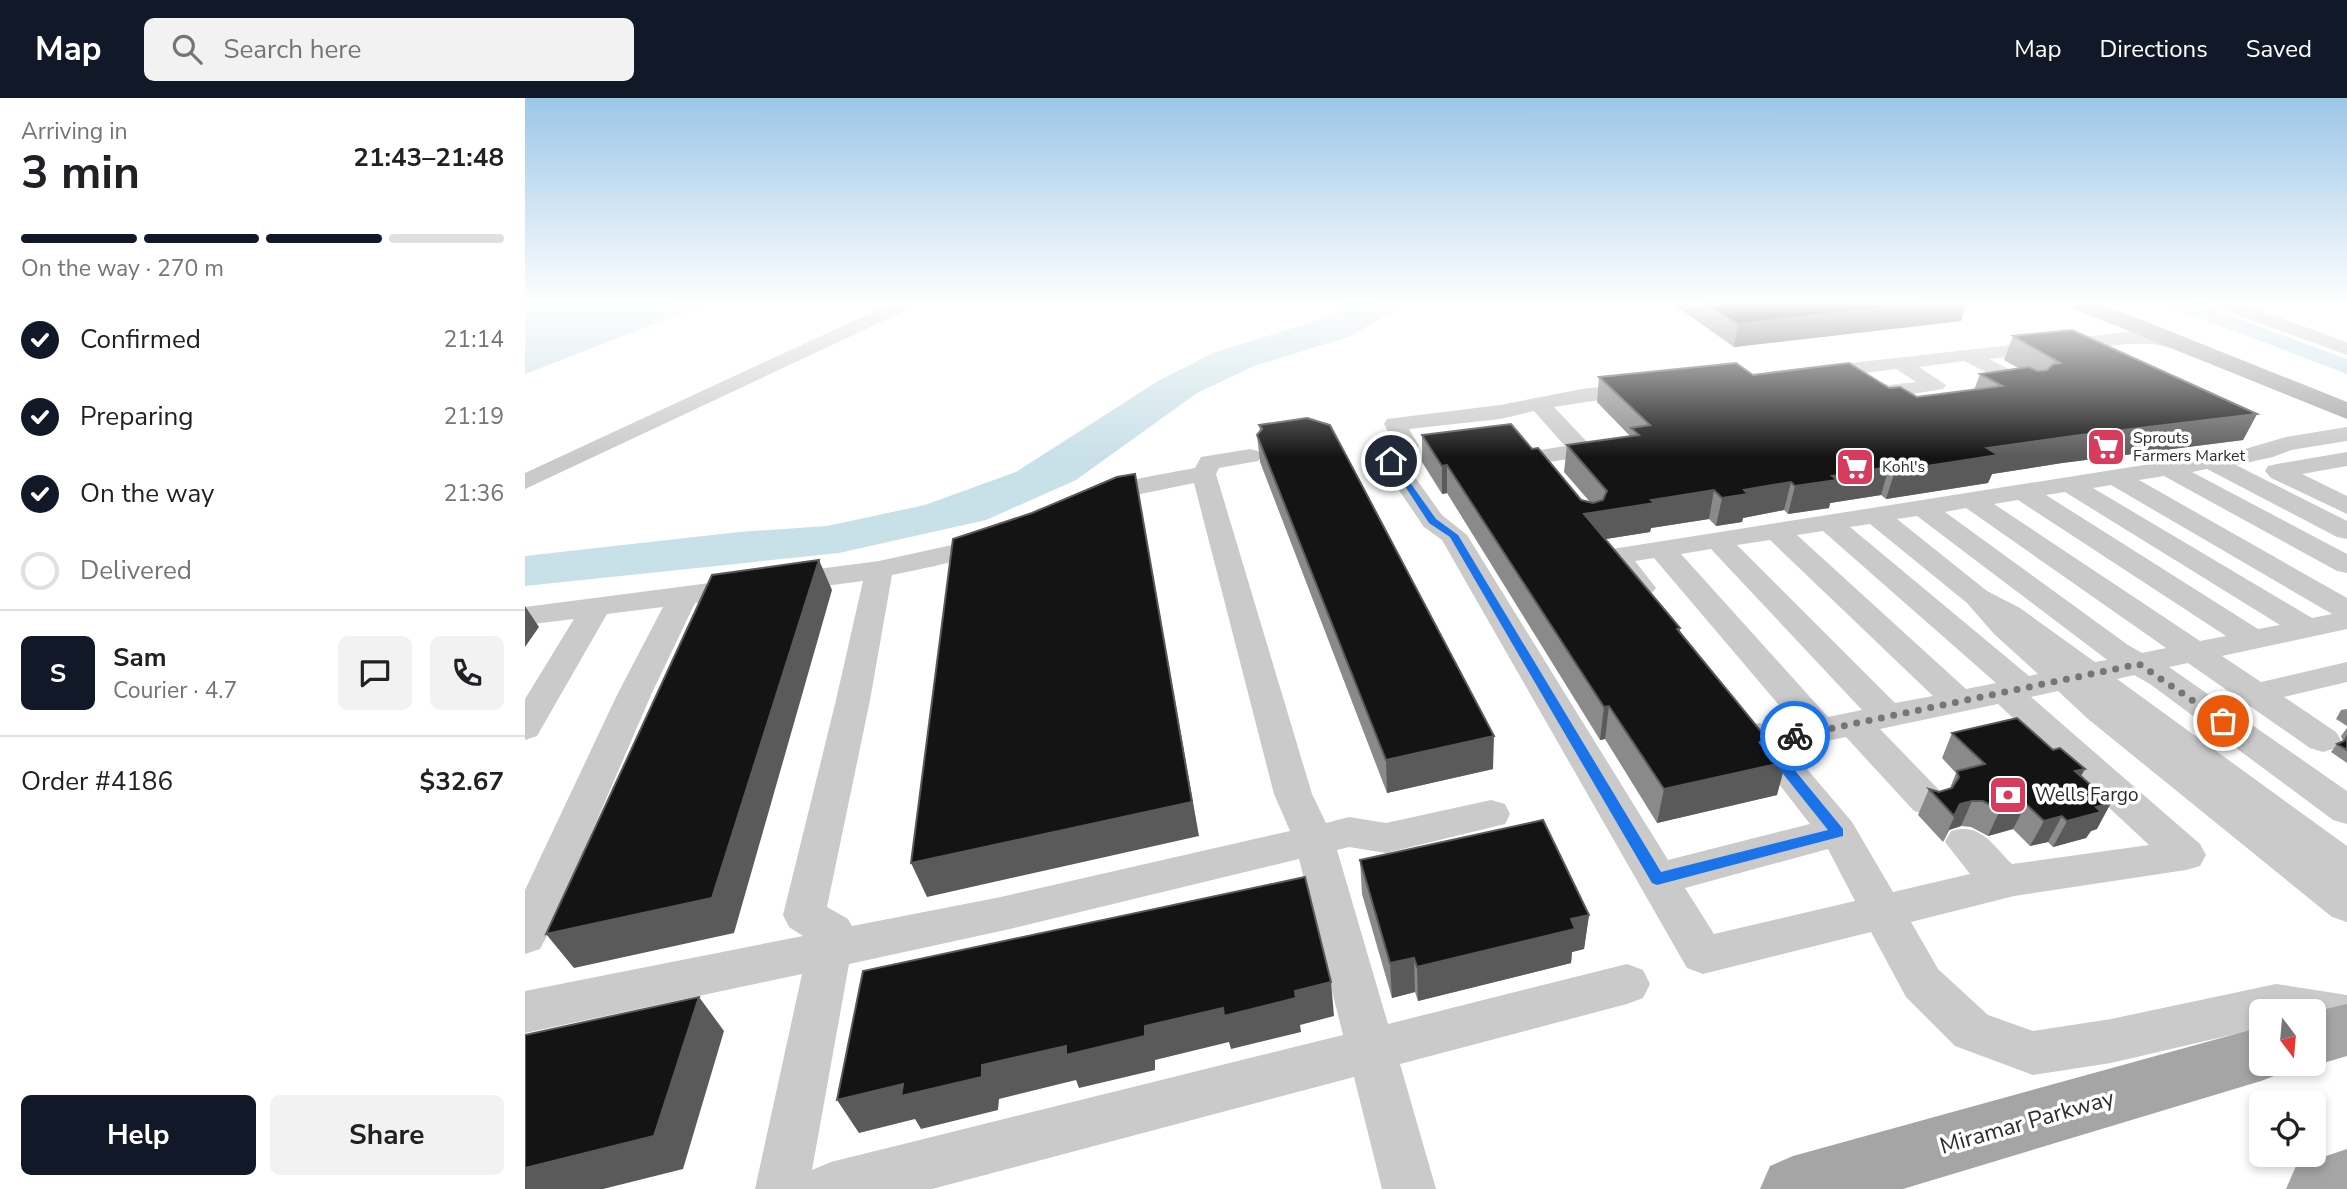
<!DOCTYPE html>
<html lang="en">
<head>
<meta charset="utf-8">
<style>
  body { margin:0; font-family:"Nunito Sans",sans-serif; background:#f2f2f2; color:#202124; height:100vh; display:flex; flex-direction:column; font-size:26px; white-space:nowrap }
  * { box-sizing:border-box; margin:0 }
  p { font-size:23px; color:#757577 }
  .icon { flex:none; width:38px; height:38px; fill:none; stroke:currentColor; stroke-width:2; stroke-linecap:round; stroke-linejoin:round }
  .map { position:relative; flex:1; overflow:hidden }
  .details { display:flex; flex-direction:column; background:#fff; width:525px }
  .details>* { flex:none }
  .needle { width:46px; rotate:164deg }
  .controls { position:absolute; left:1724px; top:901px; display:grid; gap:14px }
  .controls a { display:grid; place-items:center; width:77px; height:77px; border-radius:10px; background:#fff; box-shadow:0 4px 10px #0003; font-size:35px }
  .pin { position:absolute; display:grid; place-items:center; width:60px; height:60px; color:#fff; margin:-30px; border:4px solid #fff; border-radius:50%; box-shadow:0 2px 7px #0007 }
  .courier { position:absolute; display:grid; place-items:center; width:70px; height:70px; margin:-35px; border:5px solid #1a73e8; border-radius:50%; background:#fff; color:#222; box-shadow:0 2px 9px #0007 }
  .overview em { font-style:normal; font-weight:700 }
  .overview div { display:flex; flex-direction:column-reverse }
  .overview { display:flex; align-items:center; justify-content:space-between; height:119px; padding:0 21px }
  h1 { font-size:46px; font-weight:700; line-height:52px }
  .bar { display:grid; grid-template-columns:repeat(4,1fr); gap:10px 7px; align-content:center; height:84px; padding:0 21px }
  .bar i { height:9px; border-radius:5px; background:#e0e0e0 }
  .bar .current { background:#111827 }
  .bar p { grid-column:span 4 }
  .line { display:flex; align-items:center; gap:18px; padding:0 21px; border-top:2px solid #e0e0e0 }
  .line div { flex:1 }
  .round { display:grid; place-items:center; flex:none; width:74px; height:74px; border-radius:10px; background:#f2f2f2 }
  ol { padding:0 21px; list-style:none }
  li { display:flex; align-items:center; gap:21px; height:77px }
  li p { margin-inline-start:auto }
  li .icon { padding:7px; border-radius:50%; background:#111827; color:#fff; stroke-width:4 }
  li:last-child { color:#757577 }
  li i { width:38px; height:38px; border:4px solid #e0e0e0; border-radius:50% }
  .cta { display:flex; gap:14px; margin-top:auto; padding:14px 21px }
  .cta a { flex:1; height:80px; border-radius:10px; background:#111827; color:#fff; font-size:28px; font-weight:700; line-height:80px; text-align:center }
  .cta a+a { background:#f2f2f2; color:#202124 }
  header { display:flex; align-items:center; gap:42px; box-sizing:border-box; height:98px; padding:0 35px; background:#111827; color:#fff }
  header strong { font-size:33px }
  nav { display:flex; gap:38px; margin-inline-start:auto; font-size:24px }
  .search { width:490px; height:63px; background:#f2f2f2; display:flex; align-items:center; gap:18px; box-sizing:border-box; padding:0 24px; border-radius:10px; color:#757577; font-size:26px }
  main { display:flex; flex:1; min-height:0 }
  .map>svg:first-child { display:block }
</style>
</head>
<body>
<header>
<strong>Map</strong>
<div class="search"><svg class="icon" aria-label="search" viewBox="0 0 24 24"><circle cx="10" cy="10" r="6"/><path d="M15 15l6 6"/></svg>Search here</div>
<nav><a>Map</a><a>Directions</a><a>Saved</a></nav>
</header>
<main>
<section class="details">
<div class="overview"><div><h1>3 min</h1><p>Arriving in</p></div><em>21:43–21:48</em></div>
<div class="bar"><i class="current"></i><i class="current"></i><i class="current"></i><i></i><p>On the way · 270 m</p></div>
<ol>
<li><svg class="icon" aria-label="check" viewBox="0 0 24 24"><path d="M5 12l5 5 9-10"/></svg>Confirmed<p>21:14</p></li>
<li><svg class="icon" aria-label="check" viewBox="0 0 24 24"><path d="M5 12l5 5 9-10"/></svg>Preparing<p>21:19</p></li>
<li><svg class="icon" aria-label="check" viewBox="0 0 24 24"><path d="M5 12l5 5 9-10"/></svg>On the way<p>21:36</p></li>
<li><i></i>Delivered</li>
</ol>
<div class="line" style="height:126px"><b class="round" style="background:#111827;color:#fff">S</b><div><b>Sam</b><p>Courier · 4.7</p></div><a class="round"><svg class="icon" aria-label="chat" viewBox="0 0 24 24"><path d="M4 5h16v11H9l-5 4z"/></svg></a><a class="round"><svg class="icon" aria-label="phone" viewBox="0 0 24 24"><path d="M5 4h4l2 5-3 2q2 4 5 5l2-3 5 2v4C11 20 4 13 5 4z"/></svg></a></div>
<div class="line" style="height:91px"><div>Order #4186</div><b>$32.67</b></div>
<div class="cta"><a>Help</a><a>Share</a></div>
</section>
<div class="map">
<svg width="1822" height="1091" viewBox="0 0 1822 1091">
  <rect width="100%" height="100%" fill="#fff"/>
  <path fill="#c8e0e8" d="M0 206H181L0 276Z
    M822 206H874V209L826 238 729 268 672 295 551 382 461 422 314 455 0 488V458L214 434 302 428 400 407 491 374 633 283 688 255 810 217Z
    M1638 206H1673L1822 261V276Z"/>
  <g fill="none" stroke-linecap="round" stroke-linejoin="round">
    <path fill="#cacaca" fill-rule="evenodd" d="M365 206H389L386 210 0 391V375Z
      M1690 206H1716L1822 244V257L1693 210Z
      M1603 234H1627L1666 243 1669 247 1659 253 1627 246H1603L1464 261 1512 286 1516 290 1512 294 1505 296 1439 263 1394 269 1421 287 1418 291 1363 300 1330 289 1327 285 1330 281 1337 279 1364 287 1391 284 1371 271 1290 281 1283 279 1280 275 1283 271 1290 269Z
      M1113 285 1120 287 1124 291 1120 295 1029 309 1063 345H1083L1087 350 1083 355 1011 366 1003 364 999 359 1003 354 1040 348 1009 313 975 321 884 331 894 348 879 364 917 417 942 437 1143 762 1285 726 1216 637 1222 629 1234 625 1248 630 1270 626 1129 460 1110 463 1131 490 1126 496C1102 502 1090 476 1077 458L1081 452 1720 351 1761 339 1822 329V343L1766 352 1748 359 1711 367 1822 423V441L1812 439 1682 371 1667 374 1822 456V475L1812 473 1639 378 1614 382 1822 500V531L1697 558 1736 584 1822 564V584L1759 599 1811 634 1816 642 1811 650 1798 654 1785 650 1663 565 1644 569 1822 693V726L1808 722 1625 586 1609 577 1592 581 1822 748V824L1807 819 1563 621 1533 593 1506 599 1675 746 1681 757 1675 768 1661 772 1489 798 1386 824 1413 871 1463 917 1508 933 1586 921 1751 886 1822 897V939L1788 933V914H1736V930L1586 965 1508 977 1430 948 1381 899 1346 834 1178 876 1162 870 917 442 899 429 854 363 870 347 859 326 862 321 975 307 1057 291ZM1586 387 1807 516 1787 520 1568 390ZM1540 394 1755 527 1733 531 1521 397ZM1493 402 1701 538 1675 543 1469 406ZM1441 410 1641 550 1617 555 1603 547 1420 414ZM1392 418 1581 561 1582 562 1570 564 1495 510 1462 493 1372 421ZM1345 426 1442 505 1469 536 1513 576 1504 578 1325 429ZM1298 433 1471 585 1441 591 1272 437ZM1245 442 1408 598 1370 605 1212 447ZM1186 451 1337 612 1303 619 1156 456ZM1473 606 1624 747 1487 766C1467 747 1456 724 1426 733L1420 744 1445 776 1368 794 1327 724 1265 651 1321 639 1389 713 1402 717 1415 713 1421 703 1415 693 1355 631ZM1303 751 1330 803 1189 836 1160 790Z
      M725 351 733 353 737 358 733 363 694 370 691 376 787 696 801 725 824 719 861 725 966 702 980 706 985 716 980 726 861 755 824 749 812 752 863 926 1102 866 1118 872 1125 886 1118 900 1102 906 875 966 911 1091H857L829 979 407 1091H230L277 876 0 935V893L278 838 264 829 258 817 311 602 338 483 170 505 126 597 22 838 15 851 0 856V792L92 597 138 509 82 516 12 638 0 642V601L49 521 0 527V509L354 463 427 447 468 433 478 435 482 441C470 458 390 472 367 477L345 602 302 809 323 821 327 828 476 799 765 733 749 696 669 385 606 398 572 410 563 407 559 402C571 385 647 375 670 370L676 359ZM774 761 818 937 306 1064 287 1072 324 866 476 833Z
      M1822 354V368L1777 376 1822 398V416L1746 380 1740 373 1743 368 1752 366Z"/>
    <path fill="#a5a5a5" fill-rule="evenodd" d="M1546 206H1577L1822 304V321L1549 211Z
      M1822 906V958L1788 968 1784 966H1788V914Z
      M1736 929V966H1761L1757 975 1736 983 1378 1091H1235L1245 1068 1268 1058Z
      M1822 1051V1091H1761L1771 1068Z"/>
  </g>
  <path fill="#8a8a8a" d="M1148 206H1441L1436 223 1209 249Z
    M1488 238 1732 316 1718 342 1537 365 1467 376 1463 385 1361 401 1356 397 1305 405 1304 410 1263 416 1259 412 1218 420 1217 424 1191 428 1184 421 1126 430 1125 434 1080 441 1155 530V533L1252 697 1132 725 1080 641 1075 642 922 395 917 396 897 364V337L1007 351 1056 402 1065 404 1039 374 1042 347 1105 338 1072 304 1074 279 1228 277 1364 290 1392 299 1449 292 1455 276 1493 270 1479 262Z
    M734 327 968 671 862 695 735 364 732 337 735 334Z
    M1822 611V628L1811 621 1816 612Z
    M1822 630V665L1806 654 1812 646 1818 643 1816 638Z
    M1427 635 1556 678 1572 731 1566 733 1561 740 1528 749 1523 744 1505 748 1488 731 1463 738 1446 729 1436 728 1424 732 1418 744 1393 717 1404 691 1414 694 1425 690 1431 675 1417 660Z
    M835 762 1064 817 1059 851 1047 854 1046 865 893 903 890 894 867 900 837 796Z"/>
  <path fill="#5a5a5a" d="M1395 206H1441L1436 223 1209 249 1213 226Z
    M1732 316 1718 342 1537 365 1467 376 1463 385 1361 401 1370 373 1462 350 1548 338Z
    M922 367V395L917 396V368Z
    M1364 369 1356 397 1305 405 1304 410 1263 416 1270 388 1307 378Z
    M610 376 674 738 402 799 386 765Z
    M1266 384 1259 412 1218 420 1217 424 1191 428 1197 400 1219 392Z
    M1189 392 1184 421 1126 430 1125 434 1056 445 1059 416 1126 402Z
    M294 462 307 492 209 835 49 870 21 836Z
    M0 508 14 529 0 549Z
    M1084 608 1080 641 1075 642 1079 609Z
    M969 638 968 671 862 695 861 662Z
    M1261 664 1252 697 1132 725 1139 691Z
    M1560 671 1546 696 1550 673Z
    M1447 703 1436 728 1424 732 1418 744 1435 706Z
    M1586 705 1572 731 1566 733 1561 740 1528 749 1542 723 1571 709Z
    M1501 706 1488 731 1463 738 1475 712Z
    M1537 718 1523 744 1505 748 1519 723Z
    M1064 817 1059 851 1047 854 1046 865 893 903 892 869 1046 821Z
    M889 860 890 894 867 900 865 865Z
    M806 884 809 918 775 927 776 934 706 951 704 944 630 962V972L554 990 551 982 474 1001 473 1012 396 1031 390 1021 334 1035 312 1002Z
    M174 899 199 933 158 1071 78 1091H0V1070Z"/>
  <path fill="#141414" stroke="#5a5a5a" stroke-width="2" d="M1183 206H1395L1213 226Z
    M1547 232 1732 316 1548 338 1462 350 1473 357 1370 373 1364 369 1307 378 1312 382 1270 388 1266 384 1219 392 1223 396 1197 400 1189 392 1126 402 1130 405 1059 416 1155 530 1152 531 1261 664 1139 691 1084 608 1079 609 922 367 917 368 897 337 986 326 1007 351 1013 350 1056 402 1068 405 1078 402 1082 393 1042 347 1114 337 1106 330 1125 327 1074 279 1211 265 1228 277 1324 265 1364 290 1375 289 1392 299 1477 288 1455 276 1504 269 1513 273 1522 272 1528 266 1535 265 1488 238Z
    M782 320 805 327 969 638 861 662 732 337 737 331 734 327Z
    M610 376 667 704 386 765 428 441 507 415 592 379Z
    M294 462 187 800 21 836 187 477Z
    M1492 620 1528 652 1535 650 1560 671 1550 673 1586 705 1571 709 1576 714 1542 723 1537 718 1519 723 1501 706 1475 712 1458 703H1447L1435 706 1429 718 1404 691 1414 694 1427 690 1434 679 1432 673 1460 666 1427 635Z
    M1822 639V652L1812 646 1819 643Z
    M1018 722 1064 817 1046 821 1050 831 892 869 889 860 865 865 835 762Z
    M780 779 806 884 770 893 771 900 699 918 698 910 620 928V938L541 957V948L457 967V979L376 998 378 986 312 1002 338 873Z
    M174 899 129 1038 0 1070V937Z"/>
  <linearGradient id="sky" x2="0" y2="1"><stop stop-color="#9bc6e8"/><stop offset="0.57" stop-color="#fff"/><stop offset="1" stop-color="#fff" stop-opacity="0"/></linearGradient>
  <rect width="1822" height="359" fill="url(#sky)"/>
  <path fill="#1a73e8" d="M863 362H869L911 421 933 437 1136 774 1303 732 1235 647 1233 644 1240 640 1275 635V641L1249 647 1318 731V738L1132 787 1127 785 925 439 904 425Z"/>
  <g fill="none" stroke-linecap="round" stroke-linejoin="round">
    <path stroke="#767676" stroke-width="7" stroke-dasharray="0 12.6" d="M1270 638 1614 566 1698 623"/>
  </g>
  <defs>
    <symbol id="supermarket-square" viewBox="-11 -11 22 22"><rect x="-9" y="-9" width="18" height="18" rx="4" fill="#d73b5e" stroke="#fff"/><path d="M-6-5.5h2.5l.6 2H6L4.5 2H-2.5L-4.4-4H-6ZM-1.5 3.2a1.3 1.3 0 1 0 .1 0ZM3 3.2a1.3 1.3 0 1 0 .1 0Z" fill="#fff"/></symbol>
    <symbol id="bank-square" viewBox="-11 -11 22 22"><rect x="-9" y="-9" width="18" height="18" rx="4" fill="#d73b5e" stroke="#fff"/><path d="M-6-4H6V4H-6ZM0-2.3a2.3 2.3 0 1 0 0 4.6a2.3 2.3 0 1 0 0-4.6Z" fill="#fff"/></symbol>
  </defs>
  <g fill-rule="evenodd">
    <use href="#supermarket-square" x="1559" y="327" width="44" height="44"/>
    <use href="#supermarket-square" x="1308" y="347" width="44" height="44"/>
    <use href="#bank-square" x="1461" y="675" width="44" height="44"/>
  </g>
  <g text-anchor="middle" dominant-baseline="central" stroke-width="7" stroke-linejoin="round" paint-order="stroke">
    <g font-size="16" fill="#2d2d2d" stroke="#fff" text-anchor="start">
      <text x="1608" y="340">Sprouts<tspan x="1608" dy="18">Farmers Market</tspan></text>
      <text x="1357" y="369">Kohl's</text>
    </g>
    <g font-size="19" fill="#2d2d2d" stroke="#fff" text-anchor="start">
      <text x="1510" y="697">Wells Fargo</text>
    </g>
    <g font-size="23" fill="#2d2d2d" stroke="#fff">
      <text transform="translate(1502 1024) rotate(-16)">Miramar Parkway</text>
    </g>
  </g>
</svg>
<div class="controls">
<a><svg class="needle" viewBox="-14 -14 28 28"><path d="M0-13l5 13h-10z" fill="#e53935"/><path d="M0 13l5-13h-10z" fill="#757577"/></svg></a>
<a><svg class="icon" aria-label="locate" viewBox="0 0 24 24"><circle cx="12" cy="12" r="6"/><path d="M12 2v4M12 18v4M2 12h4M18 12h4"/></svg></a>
</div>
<div class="pin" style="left:1698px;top:623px;background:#ea580c"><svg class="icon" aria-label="bag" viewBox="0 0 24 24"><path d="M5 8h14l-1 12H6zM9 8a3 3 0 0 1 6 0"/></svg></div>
<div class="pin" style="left:866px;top:363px;background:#1f2937"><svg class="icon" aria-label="home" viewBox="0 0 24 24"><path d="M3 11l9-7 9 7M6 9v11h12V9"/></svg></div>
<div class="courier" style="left:1270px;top:638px"><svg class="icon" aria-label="bike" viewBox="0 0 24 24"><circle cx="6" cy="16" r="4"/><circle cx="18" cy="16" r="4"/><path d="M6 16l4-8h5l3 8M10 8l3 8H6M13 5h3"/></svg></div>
</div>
</main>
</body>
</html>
